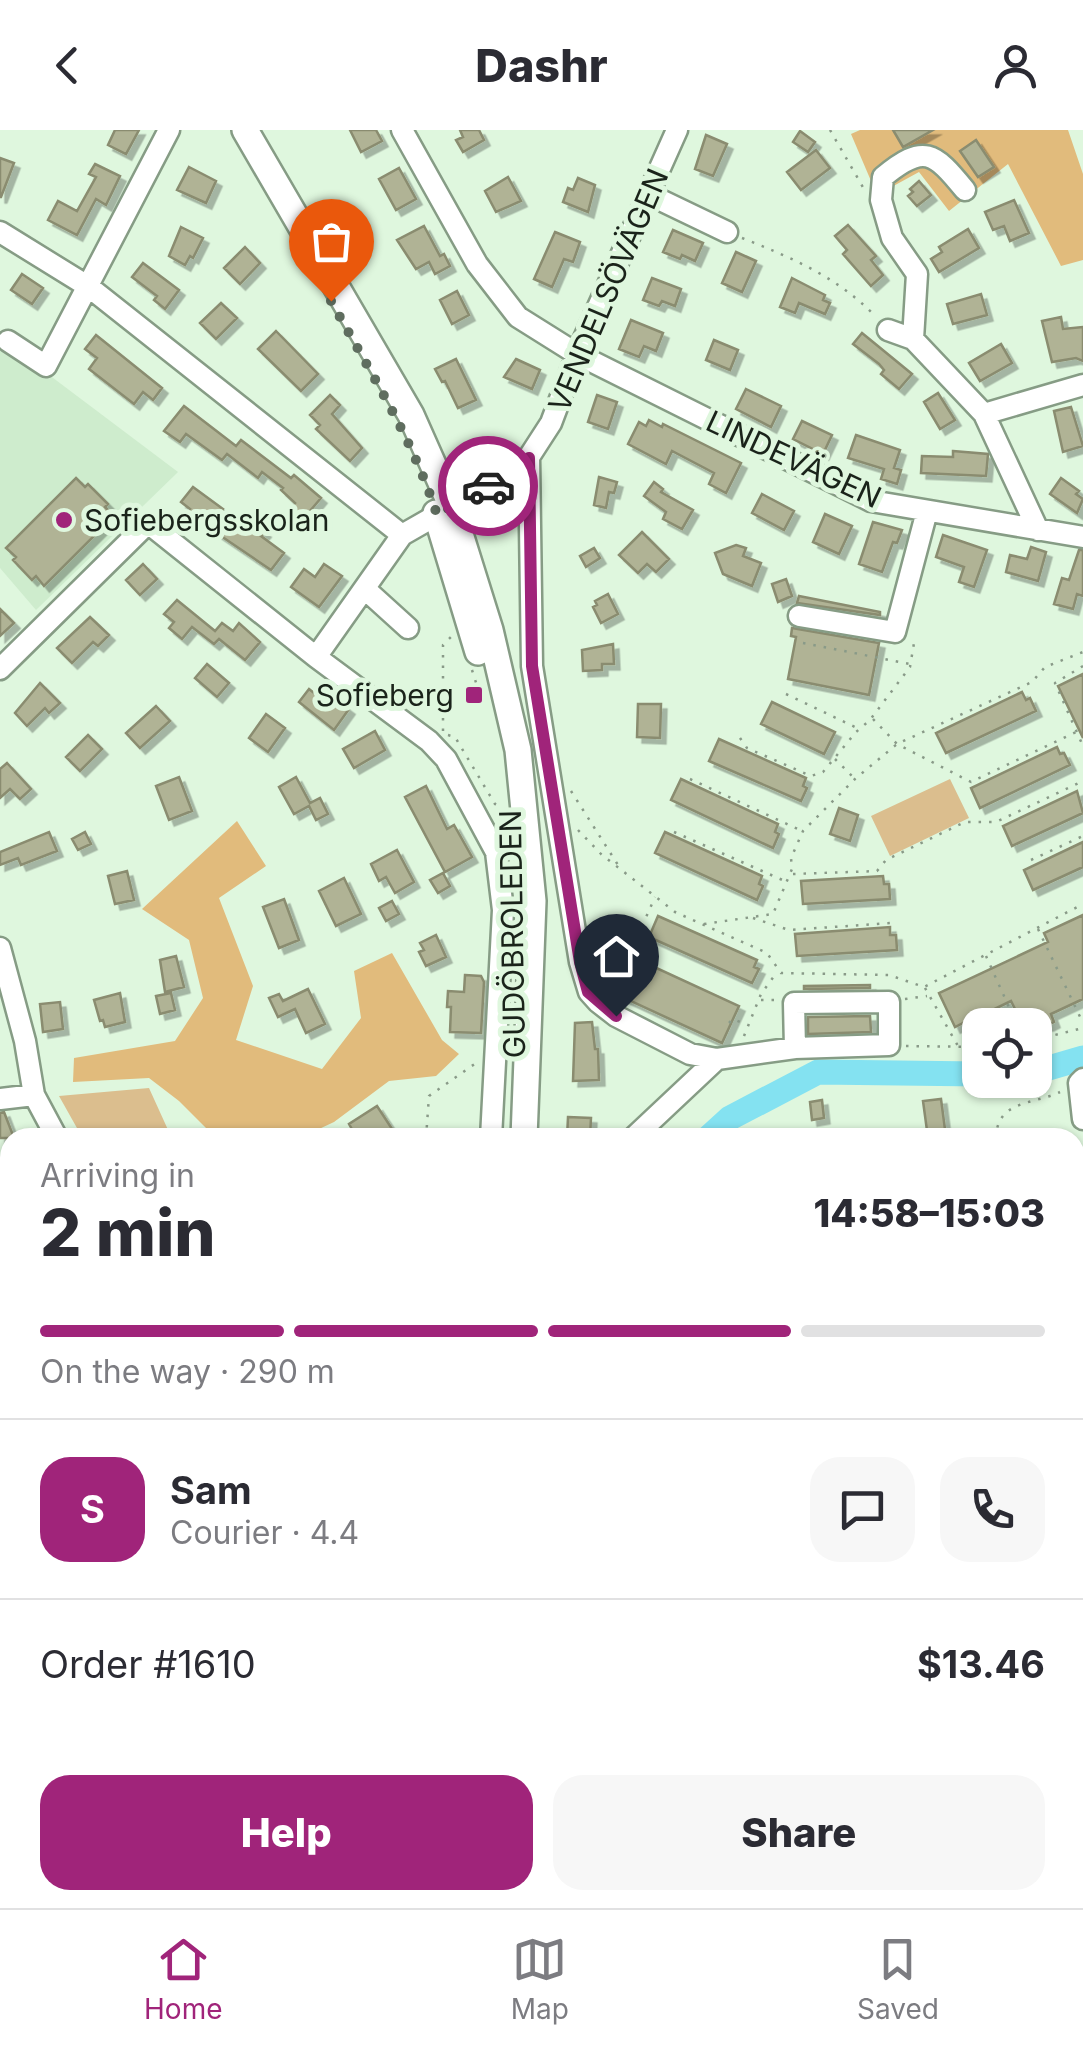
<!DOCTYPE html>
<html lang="en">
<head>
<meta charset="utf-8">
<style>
  body { margin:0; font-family:Inter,sans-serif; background:#f7f7f7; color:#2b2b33; height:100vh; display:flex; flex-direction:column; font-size:38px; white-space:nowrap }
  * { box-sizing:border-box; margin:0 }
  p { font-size:32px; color:#7c7c81 }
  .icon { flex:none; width:55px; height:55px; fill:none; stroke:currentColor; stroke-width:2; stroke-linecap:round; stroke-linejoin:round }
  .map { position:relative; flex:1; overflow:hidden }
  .side { position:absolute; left:0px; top:998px; width:1085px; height:782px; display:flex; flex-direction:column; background:#fff; border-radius:30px 30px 0 0; box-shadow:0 2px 8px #0004 }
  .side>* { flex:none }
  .fabs { position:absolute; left:962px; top:878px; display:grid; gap:20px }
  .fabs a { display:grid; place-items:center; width:90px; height:90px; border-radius:20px; background:#fff; box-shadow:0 2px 8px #0004; font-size:50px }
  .pin { position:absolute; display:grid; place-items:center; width:85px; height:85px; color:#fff; margin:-102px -42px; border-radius:50% 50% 50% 0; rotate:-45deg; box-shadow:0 0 10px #0007 }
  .pin .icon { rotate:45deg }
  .courier { position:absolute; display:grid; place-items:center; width:100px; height:100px; margin:-50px; border:8px solid #a0247a; border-radius:50%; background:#fff; color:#222; box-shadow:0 2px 12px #0007 }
  .headline em { font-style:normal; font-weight:800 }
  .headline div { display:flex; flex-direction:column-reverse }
  .headline { display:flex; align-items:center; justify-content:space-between; height:170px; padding:0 40px }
  h1 { font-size:65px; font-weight:800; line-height:75px }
  .bar { display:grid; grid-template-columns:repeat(4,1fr); gap:15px 10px; align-content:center; height:120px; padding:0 40px }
  .bar i { height:12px; border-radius:8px; background:#e1e1e2 }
  .bar .active { background:#a0247a }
  .bar p { grid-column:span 4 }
  .line { display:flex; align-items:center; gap:25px; padding:0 40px; border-top:2px solid #e1e1e2 }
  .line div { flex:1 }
  .round { display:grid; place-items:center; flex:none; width:105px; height:105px; border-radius:30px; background:#f7f7f7 }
  .cta { display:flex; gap:20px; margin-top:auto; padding:20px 40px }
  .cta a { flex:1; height:115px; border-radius:30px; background:#a0247a; color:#fff; font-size:40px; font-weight:800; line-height:115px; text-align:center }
  .cta a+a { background:#f7f7f7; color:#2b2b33 }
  header { display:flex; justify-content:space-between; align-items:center; height:130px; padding:0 40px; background:#fff; font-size:45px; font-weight:800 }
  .tab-bar { display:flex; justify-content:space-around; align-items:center; height:140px; border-top:2px solid #e1e1e2; background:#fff; font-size:28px; color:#7c7c81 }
  .tab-bar a { display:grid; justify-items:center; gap:5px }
  .tab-bar .active { color:#a0247a }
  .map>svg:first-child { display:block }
</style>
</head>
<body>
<header><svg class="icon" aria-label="back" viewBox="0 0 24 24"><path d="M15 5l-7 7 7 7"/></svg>Dashr<svg class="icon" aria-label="person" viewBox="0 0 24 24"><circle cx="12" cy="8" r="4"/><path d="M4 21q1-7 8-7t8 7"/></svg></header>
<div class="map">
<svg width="1083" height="1778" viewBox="0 0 1083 1778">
  <defs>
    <filter id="shadow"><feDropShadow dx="5.5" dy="5.5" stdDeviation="0" flood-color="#0004"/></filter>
  </defs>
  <rect width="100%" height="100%" fill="#dff7de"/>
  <path fill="#ceeccd" d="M0 208 178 342 36 480 0 438Z"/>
  <path fill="#dbbe8e" d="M950 649 969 688 890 726 871 686Z
    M149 958 169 1002 164 1007H82L59 966Z"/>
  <path fill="#e1bb7c" d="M860 0H1068L1083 44V130L1061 136 1008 34 949 81 919 42 877 65 851 4Z
    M237 691 266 736 219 768 253 856 236 910 322 939 361 888 354 841 392 823 442 910 459 924 436 946 389 951 334 992 302 1007H215L179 971 149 948 73 952 74 928 175 911 203 868 189 810 142 779Z
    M0 1097 10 1114V1149L0 1156Z
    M1000 1770H1072L1079 1778H999Z"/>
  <path fill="#84e2f1" d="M0 1386 10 1403V1770H66L50 1778H0Z"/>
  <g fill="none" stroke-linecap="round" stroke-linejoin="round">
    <path stroke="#84e2f1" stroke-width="25" d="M1035 942 1083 928
      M708 1008 730 988 818 942 980 944"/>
  </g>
  <path fill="#b0b395" stroke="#8a8c6f" stroke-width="2.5" filter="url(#shadow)" d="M115 0H139L126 24 108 15Z
    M350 0H376L382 11 361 22Z
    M460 0H479L484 10 463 22 456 10 463 7Z
    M893 0H933L903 17Z
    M800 1 815 12 808 22 793 12Z
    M706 5 727 14 713 46 695 39Z
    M976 10 994 37 978 47 960 21Z
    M816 20 830 38 801 60 787 42Z
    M0 28 14 33 1 67H0Z
    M95 34 120 46 106 75 96 69 77 105 48 90 58 71 77 81 96 47 89 44Z
    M189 37 216 51 206 73 177 60Z
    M399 38 416 69 396 80 379 49Z
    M508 47 521 71 496 82 485 61Z
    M578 48 595 55 588 82 563 72 568 58 573 60Z
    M919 51 931 65 917 76 908 66 913 62 910 59Z
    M1014 70 1029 103 1010 111 1004 96 993 100 985 82Z
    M848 95 876 126 871 130 883 145 871 156 843 124 847 120 835 106Z
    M424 96 440 126 444 124 450 136 435 144 429 132 416 139 397 110Z
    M181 97 203 108 193 128 190 126 185 135 169 126Z
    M968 99 979 118 939 142 931 129 942 122 939 117Z
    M673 100 703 113 695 131 682 125 680 129 663 122Z
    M555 102 580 112 573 132 564 129 552 157 534 149Z
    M245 117 260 133 240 154 224 138Z
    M736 122 756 131 742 162 722 153Z
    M143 133 179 160 165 179 154 170 157 166 132 147Z
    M22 144 43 158 32 174 11 160Z
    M652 148 681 159 675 176 662 171 659 176 643 170Z
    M792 148 825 165 823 170 830 173 825 184 799 173 795 183 780 177Z
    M457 161 469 185 452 194 440 170Z
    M981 164 987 185 953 194 947 174Z
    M221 173 237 188 216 209 200 193Z
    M1061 187 1063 199 1083 197V231L1076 228 1052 232 1042 191Z
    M631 190 663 203 656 221 644 216 639 227 619 219Z
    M276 201 318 244 301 261 258 219Z
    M862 203 912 244 899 259 881 244 884 240 879 234 853 214Z
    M96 205 162 258 153 270 143 262 134 274 89 239 97 228 85 219Z
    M714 210 738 220 730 240 706 230Z
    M1001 214 1012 233 980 251 969 233Z
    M456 229 476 270 458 278 445 251 442 252 435 239Z
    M516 229 540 240 532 259 504 247Z
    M746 259 781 276 771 297 736 279Z
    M938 263 955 290 940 299 924 272Z
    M330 265 340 275 332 284 362 318 350 331 316 299 320 295 310 285Z
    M597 265 617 272 608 299 588 292Z
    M184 276 236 316 241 310 291 348 294 345 321 368 304 388 291 377 295 373 281 360 283 358 262 342 258 348 227 324 222 330 186 304 180 312 164 301Z
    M1071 277 1083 316 1063 322 1054 281Z
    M649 290 662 297 663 294 741 333 726 363 709 354 714 343 672 321 666 334 628 314 639 292 646 296Z
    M802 291 832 305 823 324 793 309Z
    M856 305 900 320 894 338 901 340 897 354 881 349 884 339 848 328Z
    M953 321 988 324 986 346 921 343 922 326 953 327Z
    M599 347 617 352 614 363 609 362 606 378 594 375Z
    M76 348 85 357 88 354 108 374 105 377 114 386 44 456 36 446 32 450 13 430 16 427 6 418Z
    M1061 348 1079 361 1076 364 1083 369 1077 383 1050 364Z
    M654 352 663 359 661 362 693 380 682 399 663 389 666 382 644 366Z
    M193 357 223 379 218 386 242 404 251 392 265 402 261 406 284 423 271 440 187 383 190 379 181 372Z
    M762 364 794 381 784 400 752 383Z
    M825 384 852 396 839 424 813 412Z
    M873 392 902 400 897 413 893 412 882 442 859 434Z
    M642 402 669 429 656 442 647 434 638 443 619 425Z
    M943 405 987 420 974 457 959 452 964 437 936 427Z
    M736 415 746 418 743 426 761 433 752 456 723 444 715 423Z
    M1031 417 1046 422 1038 451 1006 442 1010 425 1027 429Z
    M594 418 600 428 586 437 580 426Z
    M1079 420H1083V466L1077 464 1073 479 1054 474 1062 448 1069 450Z
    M143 434 157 449 140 465 126 450Z
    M324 434 342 446 319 477 291 457 304 439 315 447Z
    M786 449 792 466 778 472 772 454Z
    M608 464 618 484 601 493 593 477 597 475 595 471Z
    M799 466 880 482V485L797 473Z
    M177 470 215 501 222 493 233 501 239 493 260 512 245 530 219 509 214 514 192 497 182 509 169 498 174 492 164 484Z
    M0 479 14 493 0 506Z
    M90 487 109 505 98 516 93 512 72 533 57 518Z
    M792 498 879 513 869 565 788 549 796 507 791 506Z
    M613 514 614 534H602V540L583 541 582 520Z
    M207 534 229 553 217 567 195 548Z
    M1083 544V608L1058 556Z
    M40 553 60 573 49 583 45 578 27 596 15 583Z
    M309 559 324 571 329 564 349 579 334 600 299 572Z
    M1022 562 1026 570 1030 568 1036 581 946 623 936 603Z
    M772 572 835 602 824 624 761 594Z
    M638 574H661L660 608 637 607Z
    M156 576 170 591 140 618 126 603Z
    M266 584 285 598 268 622 249 608Z
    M375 601 385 620 354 638 343 619Z
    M88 605 102 619 80 641 66 627Z
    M719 609 806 648 803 656 807 658 801 671 709 631Z
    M1057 617 1060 624 1064 623 1070 635 980 678 971 658Z
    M7 633 31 659 20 669 10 659 0 668V639Z
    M179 647 192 681 169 690 156 656Z
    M296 647 310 673 320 668 328 684 316 690 309 676 294 684 279 657Z
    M681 649 778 694 775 702 779 704 773 718 671 670Z
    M426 656 447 699 454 695 472 727 445 742 405 667Z
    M1077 661 1083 683 1012 716 1003 696Z
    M839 678 858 685 850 711 830 704Z
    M49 702 57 721 21 735 18 728 0 735V722Z
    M85 702 91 714 78 720 72 709Z
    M665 702 762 746 759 754 763 756 757 770 655 723Z
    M1083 712V737L1033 760 1024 740Z
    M397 720 414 752 395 763 386 747 379 751 371 734Z
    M127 741 134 770 115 774 108 746Z
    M443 743 450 756 438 763 430 750Z
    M883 746 884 754H889L890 769 803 774 801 751Z
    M344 748 361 784 336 796 319 761Z
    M284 769 299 810 279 818 263 777Z
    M392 771 399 784 386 791 379 778Z
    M1083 785V869L1051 884 1054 892 1048 895H1023L1011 871 988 882 994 895H971L969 890 955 897 939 863 1048 812 1044 803Z
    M658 786 757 830 754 837 759 839 752 853 649 807Z
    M890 797V805H896L897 820 797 826 795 804Z
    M436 805 446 827 426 836 419 822 424 820 420 813Z
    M176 826 184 857 165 862 160 830Z
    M639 830 739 876 722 913 622 867Z
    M465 845 481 846 484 852 481 903 450 902 451 877H447L448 861 464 862Z
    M870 855V858L804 859V856Z
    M308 859 325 894 306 903 295 879 278 887 269 868 279 864 283 871Z
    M120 863 125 892 105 897 103 890 100 891 94 870Z
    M171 863 175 880 160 884 156 866Z
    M60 872 63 899 43 902 40 874Z
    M870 886 871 902 808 904V887Z
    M592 892 595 919H598L599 950 573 951 575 893Z
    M941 969 946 1007 928 1008 923 971Z
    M822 970 824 988 812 990 810 972Z
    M377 976 398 1008H357L349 994Z
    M4 982 14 1008H0V983Z
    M568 987 591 988 590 1008H567Z"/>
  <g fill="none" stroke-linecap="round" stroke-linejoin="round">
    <defs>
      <path id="minor" d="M402 0 477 134 518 187 577 224 871 371 1083 407
        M965 60C934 22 924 13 883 47L881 70 892 108 917 144 913 209 984 284 1038 400
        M650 65 727 102
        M0 102 89 157 402 405
        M888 200 913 209
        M8 211 46 236 169 0
        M984 284 1083 255
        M529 327 532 536 580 832 589 862 598 872 616 886 690 924 717 929 795 918 889 915V872L794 873 795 918
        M365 459 408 498
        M799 486 895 502 927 381
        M0 539 148 393 316 527
        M0 818 25 911 34 965 57 1008
        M1083 949 1079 953 1083 989
        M0 969 34 965
        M491 1008 503 780 496 722 446 629 429 611 316 527 402 405 486 357 529 327 551 293 577 224 677 0
        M633 1008 717 929
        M1075 1089 1083 1085
        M1075 1217 1083 1214
        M0 1260 10 1252
        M1075 1302 1083 1299
        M1075 1449 1083 1444
        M1075 1739 1083 1748
        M523 1770 525 1778
        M340 1778 343 1770
        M580 1778 601 1770
        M879 1778 918 1770"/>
      <path id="major" d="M245 0 411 285 451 375 490 500 518 620 533 771 524 1008
        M436 383 478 522
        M364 1778 367 1770"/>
    </defs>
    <use href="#minor" stroke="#869c85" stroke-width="25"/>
    <use href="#major" stroke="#869c85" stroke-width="30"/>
    <path stroke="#899a88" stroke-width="2.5" stroke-dasharray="2.5 8" stroke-linecap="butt" d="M830 0 864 59
      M742 108C792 128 838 147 876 187
      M803 513 910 534
      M1083 536 1055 553 1083 616
      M472 540 479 562
      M786 564 857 598
      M873 589 897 614 971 652 1076 602
      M443 601V515L451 507
      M448 605 455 607 495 674 502 677
      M740 608 747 618 811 646 823 642 856 602 870 590 910 537 914 513 911 509
      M835 629 854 648
      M690 649 802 701
      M571 661 618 735
      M578 700 601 724 675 782 767 823 781 843 889 845 924 857 1083 774
      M674 702 787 752
      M1031 730 1083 706
      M793 744 877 741 886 730 965 692H996L1083 651
      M753 788 789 800 891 793
      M704 794 773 784 792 739 791 728 803 701 855 649 897 614 1032 552 1045 537 1083 522
      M1038 799 1083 893
      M986 826 1017 895
      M621 844 655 767
      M925 858 958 916
      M617 864V842
      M905 869 927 866
      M761 870H778
      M729 893 733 889 747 895
      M744 906 761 864 777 842
      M1035 910 1083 898
      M906 916 980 917
      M426 1008 429 966 476 933
      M996 1008C997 970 1032 975 1060 962
      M1075 1045 1083 1036
      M0 1333 10 1327"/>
    <use href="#minor" stroke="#fff" stroke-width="20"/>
    <use href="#major" stroke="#fff" stroke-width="25"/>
  </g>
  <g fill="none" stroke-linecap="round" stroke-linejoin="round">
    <path stroke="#5f6d5f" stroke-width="10" stroke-dasharray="0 18" d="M331 171C369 240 413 309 437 385L488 356"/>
    <path stroke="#a0247a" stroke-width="12" d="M488 356 529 328 532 536 580 832 588 862 616 886"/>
  </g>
  <g fill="#a0247a" stroke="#dff7de" stroke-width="4">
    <circle cx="64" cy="390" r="10"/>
    <rect x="464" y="555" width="20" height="20" rx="5"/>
  </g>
  <g text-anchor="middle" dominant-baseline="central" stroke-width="10" stroke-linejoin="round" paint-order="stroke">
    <g font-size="30" fill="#1a231a" stroke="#dff7de">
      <text transform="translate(608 160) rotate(-67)">VENDELSÖVÄGEN</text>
      <text transform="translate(794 329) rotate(25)">LINDEVÄGEN</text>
      <text transform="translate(512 804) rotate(-91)">GUDÖBROLEDEN</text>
    </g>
    <g font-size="30" fill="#1a231a" stroke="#dff7de" text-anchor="start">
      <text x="84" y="390">Sofiebergsskolan</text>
      <text x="454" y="565" text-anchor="end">Sofieberg</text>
    </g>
  </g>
</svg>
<div class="fabs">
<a><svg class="icon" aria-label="locate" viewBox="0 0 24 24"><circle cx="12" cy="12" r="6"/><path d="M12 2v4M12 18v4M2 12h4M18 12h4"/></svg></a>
</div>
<div class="pin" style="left:331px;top:171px;background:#ea580c"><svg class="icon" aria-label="bag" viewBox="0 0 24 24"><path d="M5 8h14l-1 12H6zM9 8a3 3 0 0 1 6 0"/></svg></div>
<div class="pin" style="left:616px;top:886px;background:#1f2937"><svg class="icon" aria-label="home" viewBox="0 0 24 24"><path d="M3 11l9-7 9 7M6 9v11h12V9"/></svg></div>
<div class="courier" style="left:488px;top:356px"><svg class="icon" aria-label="car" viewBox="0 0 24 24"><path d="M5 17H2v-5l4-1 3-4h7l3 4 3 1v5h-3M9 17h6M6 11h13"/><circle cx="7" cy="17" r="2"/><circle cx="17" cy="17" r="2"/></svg></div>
<section class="side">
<div class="headline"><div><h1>2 min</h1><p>Arriving in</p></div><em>14:58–15:03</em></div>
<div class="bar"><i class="active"></i><i class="active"></i><i class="active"></i><i></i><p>On the way · 290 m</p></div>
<div class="line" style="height:180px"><b class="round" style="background:#a0247a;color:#fff">S</b><div><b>Sam</b><p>Courier · 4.4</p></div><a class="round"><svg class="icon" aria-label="chat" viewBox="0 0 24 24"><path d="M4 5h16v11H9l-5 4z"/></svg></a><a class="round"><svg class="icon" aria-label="phone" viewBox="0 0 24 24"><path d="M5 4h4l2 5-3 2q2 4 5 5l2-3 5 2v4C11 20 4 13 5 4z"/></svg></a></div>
<div class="line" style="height:130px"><div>Order #1610</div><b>$13.46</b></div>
<div class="cta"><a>Help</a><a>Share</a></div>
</section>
</div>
<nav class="tab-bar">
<a class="active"><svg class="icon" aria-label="home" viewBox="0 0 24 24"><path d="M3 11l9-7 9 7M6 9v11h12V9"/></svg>Home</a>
<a><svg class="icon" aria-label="map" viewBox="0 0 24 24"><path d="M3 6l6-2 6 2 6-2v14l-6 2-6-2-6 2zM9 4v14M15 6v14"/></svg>Map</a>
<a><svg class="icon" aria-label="saved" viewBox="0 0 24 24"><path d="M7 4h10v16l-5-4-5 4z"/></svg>Saved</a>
</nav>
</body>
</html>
